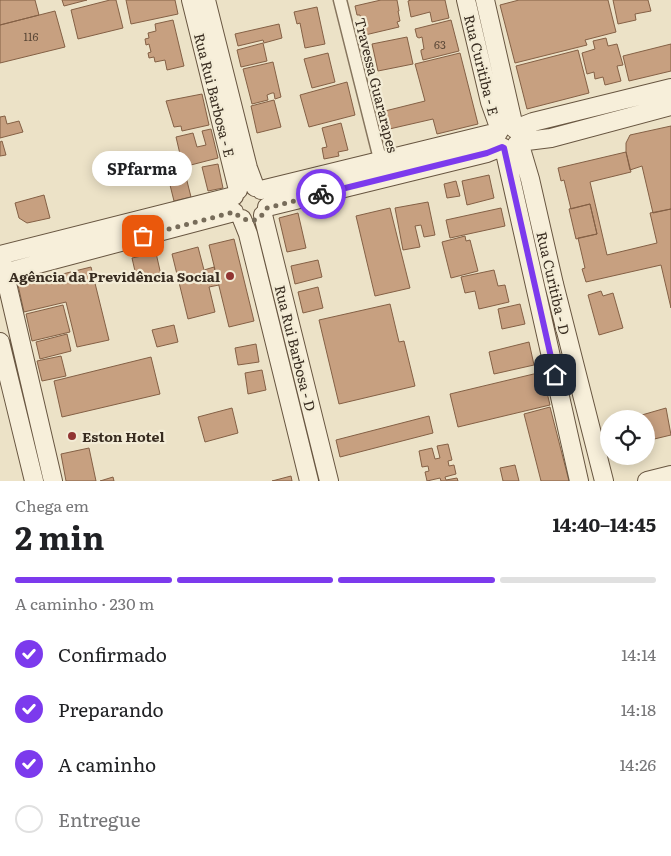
<!DOCTYPE html>
<html lang="pt">
<head>
<meta charset="utf-8">
<style>
  body { margin:0; font-family:Literata,serif; background:#f2f2f2; color:#202124; height:100vh; display:flex; flex-direction:column; font-size:19px; white-space:nowrap }
  * { box-sizing:border-box; margin:0 }
  p { font-size:16px; color:#757577 }
  .icon { flex:none; width:28px; height:28px; fill:none; stroke:currentColor; stroke-width:2; stroke-linecap:round; stroke-linejoin:round }
  .map { position:relative; height:481px; overflow:hidden }
  .sheet { display:flex; flex-direction:column; background:#fff; flex:1 }
  .sheet>* { flex:none }
  .controls { position:absolute; left:600px; top:410px; display:grid; gap:10px }
  .controls a { display:grid; place-items:center; width:55px; height:55px; border-radius:50%; background:#fff; box-shadow:0 2px 12px #0003; font-size:25px }
  .pin { position:absolute; display:grid; place-items:center; width:42px; height:42px; color:#fff; margin:-21px; border-radius:10px; box-shadow:0 2px 8px #0006 }
  .courier { position:absolute; display:grid; place-items:center; width:50px; height:50px; margin:-25px; border:4px solid #7c3aed; border-radius:50%; background:#fff; color:#222; box-shadow:0 1px 6px #0007 }
  .bubble { position:absolute; height:35px; border-radius:18px; background:#fff; box-shadow:0 2px 12px #0003; font-size:16px; font-weight:700; line-height:35px; text-align:center }
  .summary em { font-style:normal; font-weight:700 }
  .summary div { display:flex; flex-direction:column-reverse }
  .summary { display:flex; align-items:center; justify-content:space-between; height:85px; padding:0 15px }
  h1 { font-size:32px; font-weight:700; line-height:38px }
  .bar { display:grid; grid-template-columns:repeat(4,1fr); gap:8px 5px; align-content:center; height:60px; padding:0 15px }
  .bar i { height:6px; border-radius:4px; background:#e0e0e0 }
  .bar .active { background:#7c3aed }
  .bar p { grid-column:span 4 }
  ol { padding:0 15px; list-style:none }
  li { display:flex; align-items:center; gap:15px; height:55px }
  li p { margin-inline-start:auto }
  li .icon { padding:5px; border-radius:50%; background:#7c3aed; color:#fff; stroke-width:4 }
  li:last-child { color:#757577 }
  li i { width:28px; height:28px; border:2px solid #e0e0e0; border-radius:50% }
  .map>svg:first-child { display:block }
</style>
</head>
<body>
<div class="map">
<svg width="671" height="481" viewBox="0 0 671 481">
  <rect width="100%" height="100%" fill="#ece2c7"/>
  <path fill="#c7a080" stroke="#846045" d="M0 0H35L39 15 0 25Z
    M62 0H87L64 6Z
    M110 0H116L123 28 78 39 71 10Z
    M126 0H175L178 14 131 24Z
    M381 0H397L399 11H398L400 21 397 22 399 27 365 35 360 15H357L355 6Z
    M411 0H445L449 18 432 22 430 12 411 17 408 1Z
    M519 0H608L616 32 585 40 587 45 515 63 500 5Z
    M613 0H648L651 11 635 14 636 20 618 24Z
    M317 7 325 44 305 48 300 23 297 24 294 12Z
    M55 11 65 47 0 63V25Z
    M173 20 184 66 167 70 165 60 155 62 154 57 149 58 148 53 151 52 149 44 146 45 145 39 149 38 148 33 156 31 155 24Z
    M451 20 459 51 423 60 421 52V50L424 49 422 37 419 38 417 37 415 29Z
    M279 24 282 38 264 43 263 40 238 46 235 34Z
    M407 37 413 64 378 71 372 44Z
    M606 38 608 46 617 44 623 65 617 66 621 81 605 85 603 77 595 79 594 72 587 74 582 53 595 49 593 41Z
    M263 43 267 61 241 67 237 50Z
    M671 44V71L629 81 623 56Z
    M578 50 589 93 527 109 516 66Z
    M328 53 335 82 312 88 304 59Z
    M460 53 478 124 437 134 433 119 385 130 381 112 425 101 415 64Z
    M273 62 281 97 275 99 274 93H272L267 95 268 100 252 104 243 69Z
    M347 82 355 115 309 127 300 95Z
    M202 94 209 125 182 131 181 126 174 127 166 101Z
    M274 100 281 127 257 133 251 106Z
    M5 116 7 124 19 121 23 132 0 138V117Z
    M341 123 348 150 338 152 339 156 324 159 322 148 327 147 322 128Z
    M671 126V209L653 213 642 166 630 170 626 152V143L630 135Z
    M211 129 218 158 183 167 176 137 193 133 197 147 206 145 202 131Z
    M2 141 6 155 0 156V142Z
    M626 152 631 172 590 182 607 255 657 243 650 213 671 209V308L661 265 586 282 582 269 585 268 578 238 597 234 590 204 571 209 564 180 561 181 558 168Z
    M218 164 223 188 208 191 202 167Z
    M185 173 191 197 174 201 168 177Z
    M489 175 494 198 467 205 462 181Z
    M456 181 460 196 447 198 444 184Z
    M44 195 50 218 27 223 19 218 15 203Z
    M428 202 435 235 424 237 421 225 415 226 420 247 403 250 395 208Z
    M590 204 597 234 576 239 569 209Z
    M390 208 410 288 375 296 356 216Z
    M501 208 505 226 450 238 446 220Z
    M298 213 306 248 287 252 279 218Z
    M465 236 466 241 470 240 478 271 451 278 442 242Z
    M234 239 254 321 229 327 209 245Z
    M198 247 204 270 214 267 219 285 209 287 215 312 188 319 172 254Z
    M156 253 161 275 137 280 132 258Z
    M318 260 322 277 295 284 291 266Z
    M91 267 109 340 77 347 66 302 24 312 18 285Z
    M494 270 498 286 505 285 509 302 479 309 475 291 465 293 461 277Z
    M318 287 323 308 303 313 298 292Z
    M601 291 603 296 613 293 623 328 599 335 588 295Z
    M390 304 399 342 404 341 415 386 339 404 319 320Z
    M520 304 525 324 502 329 498 309Z
    M63 305 70 332 32 341 26 314Z
    M174 325 178 342 157 347 152 330Z
    M67 334 71 351 40 359 36 342Z
    M529 342 534 365 494 374 489 352Z
    M256 344 259 362 238 365 235 348Z
    M61 356 66 376 42 381 37 361Z
    M151 357 160 394 62 417 54 381Z
    M262 370 266 390 248 394 245 373Z
    M542 372 550 405 458 427 450 394Z
    M550 407 569 481H541L524 414Z
    M232 408 238 433 205 442 198 417Z
    M666 408 671 435 646 441V419H628Z
    M429 416 433 433 340 457 336 440Z
    M448 444 452 460 448 461 449 466 454 465 456 474 445 477 446 480 457 478 458 481H441L440 478 427 481 425 472 429 471 428 466 422 467 419 451 432 448 435 459 440 458 437 446Z
    M89 448 96 481H66L61 454Z
    M515 465 519 481H503L500 468Z
    M291 476 292 481H272Z
    M113 477 114 481H100Z"/>
  <g fill="none" stroke-linecap="round" stroke-linejoin="round">
    <defs>
      <path id="street" d="M340 0 382 167"/>
      <path id="secondary" d="M191 0 238 190
        M206 0 248 168 255 187
        M466 0 490 102 500 130
        M485 0 514 127
        M515 129 533 122 671 88
        M519 142 551 138 671 106
        M517 144 522 152 530 179 554 284 604 481
        M504 148 579 481
        M261 190 490 134 498 133
        M267 207 487 153 502 147
        M263 215 329 481
        M242 219 248 234 309 481
        M0 255 234 196
        M2 262 53 481
        M0 274 234 212
        M0 342 34 481
        M647 481 671 475"/>
    </defs>
    <use href="#street" stroke="#86755e" stroke-width="15"/>
    <use href="#secondary" stroke="#685641" stroke-width="20"/>
    <use href="#street" stroke="#f7efda" stroke-width="12"/>
    <use href="#secondary" stroke="#f7efda" stroke-width="18"/>
  </g>
  <g fill="none" stroke-linecap="round" stroke-linejoin="round">
    <path stroke="#776c5a" stroke-width="5" stroke-dasharray="0 9" d="M143 236 234 212C247 224 258 224 267 208L321 194"/>
    <path stroke="#7c3aed" stroke-width="6" d="M321 194 487 153 502 147 504 148 555 375"/>
  </g>
  <g fill="#913532" stroke="#f3ecd6" stroke-width="2">
    <circle cx="230" cy="276" r="5"/>
    <circle cx="72" cy="436" r="5"/>
  </g>
  <g text-anchor="middle" dominant-baseline="central" stroke-width="4.5" stroke-linejoin="round" paint-order="stroke">
    <g font-size="11" fill="#5c4938">
      <text x="31" y="36">116</text>
      <text x="440" y="44">63</text>
    </g>
    <g font-size="14" fill="#382c20" stroke="#f3ecd6">
      <text transform="translate(482 65) rotate(76)">Rua Curitiba - E</text>
      <text transform="translate(377 85) rotate(76)">Travessa Guararapes</text>
      <text transform="translate(215 95) rotate(76)">Rua Rui Barbosa - E</text>
      <text transform="translate(554 283) rotate(77)">Rua Curitiba - D</text>
      <text transform="translate(296 348) rotate(76)">Rua Rui Barbosa - D</text>
    </g>
    <g font-size="14" font-weight="bold" fill="#382c20" stroke="#f3ecd6" text-anchor="end">
      <text x="220" y="276">Agência da Previdência Social</text>
      <text x="82" y="436" text-anchor="start">Eston Hotel</text>
    </g>
  </g>
</svg>
<div class="controls">
<a><svg class="icon" aria-label="locate" viewBox="0 0 24 24"><circle cx="12" cy="12" r="6"/><path d="M12 2v4M12 18v4M2 12h4M18 12h4"/></svg></a>
</div>
<div class="pin" style="left:143px;top:236px;background:#ea580c"><svg class="icon" aria-label="bag" viewBox="0 0 24 24"><path d="M5 8h14l-1 12H6zM9 8a3 3 0 0 1 6 0"/></svg></div>
<div class="pin" style="left:555px;top:375px;background:#1f2937"><svg class="icon" aria-label="home" viewBox="0 0 24 24"><path d="M3 11l9-7 9 7M6 9v11h12V9"/></svg></div>
<div class="courier" style="left:321px;top:194px"><svg class="icon" aria-label="bike" viewBox="0 0 24 24"><circle cx="6" cy="16" r="4"/><circle cx="18" cy="16" r="4"/><path d="M6 16l4-8h5l3 8M10 8l3 8H6M13 5h3"/></svg></div>
<div class="bubble" style="left:92px;top:151px;width:100px">SPfarma</div>
</div>
<section class="sheet">
<div class="summary"><div><h1>2 min</h1><p>Chega em</p></div><em>14:40–14:45</em></div>
<div class="bar"><i class="active"></i><i class="active"></i><i class="active"></i><i></i><p>A caminho · 230 m</p></div>
<ol>
<li><svg class="icon" aria-label="check" viewBox="0 0 24 24"><path d="M5 12l5 5 9-10"/></svg>Confirmado<p>14:14</p></li>
<li><svg class="icon" aria-label="check" viewBox="0 0 24 24"><path d="M5 12l5 5 9-10"/></svg>Preparando<p>14:18</p></li>
<li><svg class="icon" aria-label="check" viewBox="0 0 24 24"><path d="M5 12l5 5 9-10"/></svg>A caminho<p>14:26</p></li>
<li><i></i>Entregue</li>
</ol>
</section>
</body>
</html>
